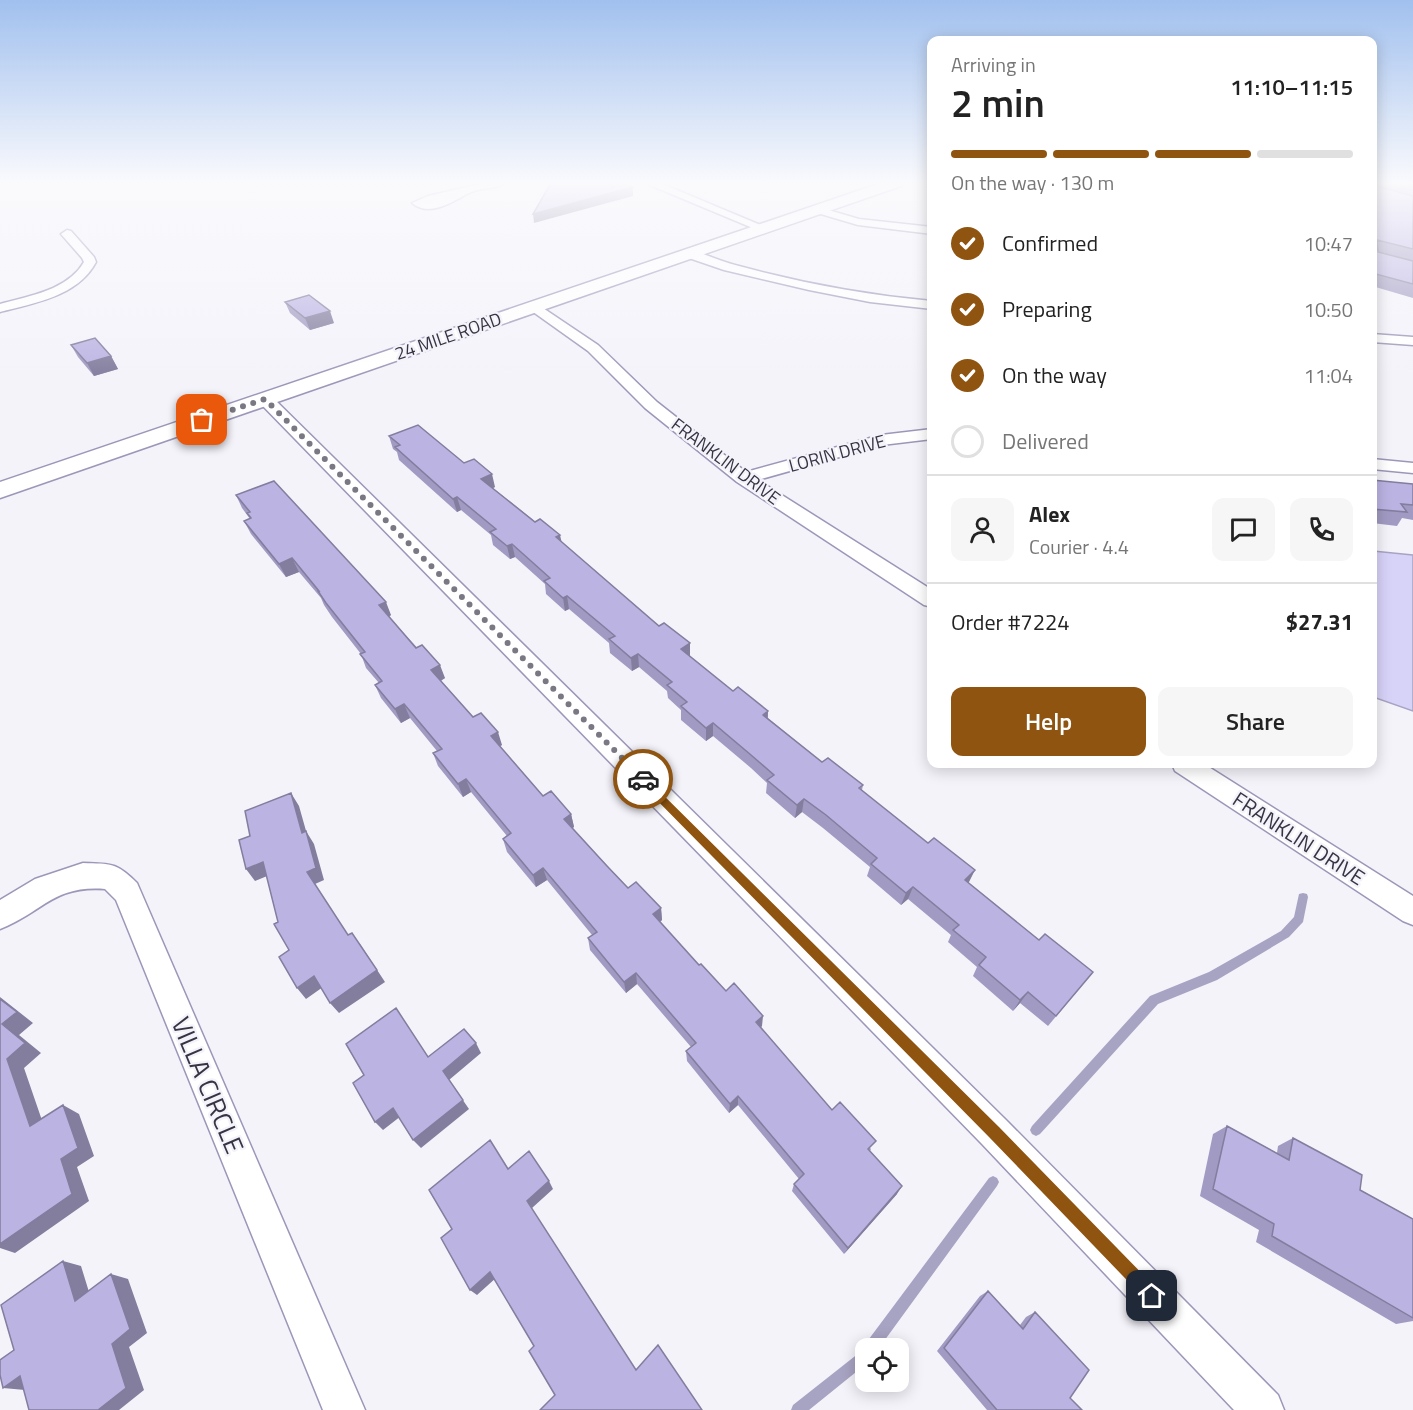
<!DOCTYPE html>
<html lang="en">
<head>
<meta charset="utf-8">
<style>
  body { margin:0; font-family:"Titillium Web",sans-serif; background:#f6f6f6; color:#222; height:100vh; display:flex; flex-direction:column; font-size:22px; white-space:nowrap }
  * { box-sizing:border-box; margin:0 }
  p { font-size:20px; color:#767676 }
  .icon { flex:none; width:33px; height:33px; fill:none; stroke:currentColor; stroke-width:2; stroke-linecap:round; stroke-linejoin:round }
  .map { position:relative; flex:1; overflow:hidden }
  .details { position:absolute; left:927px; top:36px; width:450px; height:732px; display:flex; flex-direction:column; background:#fff; border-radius:12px; box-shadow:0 3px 15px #0003 }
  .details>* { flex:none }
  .tools { position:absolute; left:855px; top:1338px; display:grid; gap:12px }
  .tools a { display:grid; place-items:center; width:54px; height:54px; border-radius:12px; background:#fff; box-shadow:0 3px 15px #0003; font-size:30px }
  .pin { position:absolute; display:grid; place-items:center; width:51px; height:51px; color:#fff; margin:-26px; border-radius:12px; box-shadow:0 3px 9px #0006 }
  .courier { position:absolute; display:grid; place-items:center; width:60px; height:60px; margin:-30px; border:4px solid #8f5410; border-radius:50%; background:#fff; color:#222; box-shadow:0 2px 8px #0007 }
  .headline em { font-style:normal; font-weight:600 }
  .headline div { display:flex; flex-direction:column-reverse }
  .headline { display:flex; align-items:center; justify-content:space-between; height:102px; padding:0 24px }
  h1 { font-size:39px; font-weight:600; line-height:45px }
  .bar { display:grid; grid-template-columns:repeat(4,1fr); gap:9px 6px; align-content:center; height:72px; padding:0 24px }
  .bar i { height:8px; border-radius:4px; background:#e0e0e0 }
  .bar .active { background:#8f5410 }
  .bar p { grid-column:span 4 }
  .line { display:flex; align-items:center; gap:15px; padding:0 24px; border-top:2px solid #e0e0e0 }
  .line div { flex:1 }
  .round { display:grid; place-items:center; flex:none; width:63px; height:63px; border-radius:12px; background:#f6f6f6 }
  ol { padding:0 24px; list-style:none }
  li { display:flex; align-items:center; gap:18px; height:66px }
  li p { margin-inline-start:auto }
  li .icon { padding:6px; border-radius:50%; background:#8f5410; color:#fff; stroke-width:4 }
  li:last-child { color:#767676 }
  li i { width:33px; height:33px; border:3px solid #e0e0e0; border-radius:50% }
  .action { display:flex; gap:12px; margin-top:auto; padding:12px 24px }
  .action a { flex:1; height:69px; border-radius:12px; background:#8f5410; color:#fff; font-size:24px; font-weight:600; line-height:69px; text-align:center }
  .action a+a { background:#f6f6f6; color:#222 }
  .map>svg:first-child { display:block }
</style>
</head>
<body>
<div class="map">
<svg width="1413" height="1410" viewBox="0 0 1413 1410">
  <rect width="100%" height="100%" fill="#f4f3fa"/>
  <path fill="#d7d2f8" stroke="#a7a3c2" stroke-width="1.5" d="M1373 551 1413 555V711L1373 697Z"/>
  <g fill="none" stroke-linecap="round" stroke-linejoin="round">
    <path fill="#a7a3c2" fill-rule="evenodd" d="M1303 893 1307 894 1308 897 1303 922 1289 937 1217 980 1158 1004 1040 1134 1036 1136 1032 1134 1030 1130 1032 1126 1150 996 1209 972 1281 931 1294 917 1299 894Z
      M993 1176 997 1178 999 1182 997 1186 879 1348H866V1364L809 1410H791L793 1405 864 1349 866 1343 989 1178Z"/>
    <defs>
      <path id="street" d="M484 183H505C495 190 480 187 469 193 453 201 430 218 412 203L428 196Z
        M645 183H660L770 229 764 233 760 231Z
        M818 207 859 219 932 227V234L858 225 814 212V208Z
        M67 230 71 231 94 257 96 262C78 296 35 303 0 312V304C29 296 68 290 84 262L82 258 61 234Z
        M690 250C706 254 722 262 739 266 802 283 866 295 932 301V309L870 302 809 290 724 270 686 257 684 254Z
        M534 302 598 345 657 402 746 472 881 435 932 429V439L882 445 758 480 932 590V607L924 605 737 482 645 408 588 351 529 309 527 306 529 303Z
        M1372 334 1413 337V345L1372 342Z
        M265 394 271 396 1006 1120 1278 1395 1284 1410H1234L982 1144 259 402 257 399Z
        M1372 459 1413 463V473L1372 469Z
        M1172 764H1204L1413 896V925L1403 921 1175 771Z
        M83 863C111 864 116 862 137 883L365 1410H323L116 900 105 889C53 885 42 913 0 929V900L35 879Z"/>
      <path id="secondary" d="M881 183H903L901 186 0 498V482Z"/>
    </defs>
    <use href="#street" stroke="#9c97b8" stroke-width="3"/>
    <use href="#secondary" stroke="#9c97b8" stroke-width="3"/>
    <use href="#street" fill="#fff" fill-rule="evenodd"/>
    <use href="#secondary" fill="#fff" fill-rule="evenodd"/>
  </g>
  <path fill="#a19ac2" d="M1372 183H1413V298L1372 286Z
    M285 302 334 323 310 330 290 313Z
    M71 345 111 356 118 369 94 376 78 357Z
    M389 436 495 487 493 488 562 543 659 626 690 643V657L733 691 768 711V718L822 762 863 785 862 790 969 883 1039 940 1093 972 1048 1026 1020 1003 1013 1011 973 976 977 967 948 942 951 935 908 899 901 905 867 876 870 867 823 828 802 812 795 818 766 793 767 783 751 768 713 736 706 741 681 720V710L668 698 667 691 639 667 632 671 610 653 609 643 569 609 565 611 546 594 545 584 515 557 510 559 493 545 491 535 461 510 457 512 399 460 397 452 393 449Z
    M1372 480 1413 484V520L1402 518 1397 526 1372 523Z
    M236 495 391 615 389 617 445 678 441 681 473 717 502 745 500 746 543 796 571 814 574 827 572 828 628 888 661 908 662 920 660 922 699 965 762 1026 760 1028 832 1110 871 1149 870 1151 897 1194 844 1254 792 1191 794 1184 799 1179 738 1105 729 1113 687 1061 686 1051 691 1047 637 984 626 993 590 950 588 938 592 935 547 880 536 887 507 852 503 839 507 836 471 792 463 797 438 766 433 753 437 751 410 718 401 723 381 698 375 685 379 683 366 668 361 654 332 617 324 605 321 598 299 572 286 577 251 534 244 521 250 519 242 508Z
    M1227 1126 1277 1153 1278 1146 1293 1138 1360 1190 1413 1219V1321L1396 1324 1256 1242 1259 1230 1200 1196 1213 1134Z
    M988 1291 1020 1325 1026 1317 1035 1312 1070 1398 1082 1410H987L937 1351 980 1296Z"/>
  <path fill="#837d9e" d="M633 187V196L534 223 533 214Z
    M330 311 334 323 310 330 305 318Z
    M111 356 118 369 94 376 87 363Z
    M492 474 495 487 484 492 481 479Z
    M457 497 461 510 457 512 453 499Z
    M560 535 563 548 556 537Z
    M512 544 515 557 510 559 507 546Z
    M292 558 299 572 286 577 279 564Z
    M567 596 569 609 565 611 563 598Z
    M386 602 391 615 384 619 379 605Z
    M690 643V657L681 649Z
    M638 654 639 667 632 671 631 658Z
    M440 665 445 678 436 683 431 670Z
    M404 704 410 718 401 723 395 709Z
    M768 711 767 724 763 715Z
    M713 723V736L706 741V728Z
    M498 732 502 745 495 749 491 736Z
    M466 779 471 792 463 797 458 784Z
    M291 793 299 806 310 845 302 833Z
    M804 799 802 812 795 818 797 805Z
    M571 814 574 827 567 832 564 819Z
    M306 831 314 844 324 880 315 884 307 872Z
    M263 862 272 874 255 881 246 869Z
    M543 868 547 880 536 887 533 875Z
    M975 870 969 882 959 892 965 880Z
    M913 887 908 899 901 905 906 893Z
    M661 908 662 920 654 926 653 914Z
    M360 944 385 982 339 1013 330 1003Z
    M636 973 637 984 626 993 624 982Z
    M314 976 323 987 306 999 297 988Z
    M1028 992 1020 1003 1013 1011 1020 1000Z
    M0 997 33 1023 19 1035 41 1053 24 1068 47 1135 30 1126 7 1059 2 1024Z
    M763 1016 762 1026 755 1033 756 1022Z
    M476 1043 481 1053 449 1080 469 1109 421 1148 413 1140 443 1071Z
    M738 1096V1105L729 1113 730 1104Z
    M63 1105 79 1114 94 1156 77 1167 89 1201 15 1253 0 1248V1244L61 1159Z
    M393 1108 401 1116 383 1130 375 1122Z
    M549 1181 553 1189 532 1208 527 1201Z
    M902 1186 897 1194 844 1254 848 1248Z
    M63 1261 81 1266 93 1305 75 1301Z
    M490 1272 497 1277 477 1295 470 1290Z
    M111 1274 128 1279 147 1333 129 1347 144 1390 119 1410H98L112 1344Z
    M20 1376 25 1390 3 1388Z"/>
  <path fill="#bbb3e2" stroke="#837d9e" stroke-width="1.5" d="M551 183H624L633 187 533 214Z
    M1372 183H1375L1376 186 1413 196V249L1377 240 1378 252 1413 261V284L1372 273Z
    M309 295 330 311 305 318 285 302Z
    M95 338 111 356 87 363 71 345Z
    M418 425 464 463 474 459 492 474 481 479 535 522 540 519 560 535 556 537 659 626 664 623 690 643 681 649 733 691 738 687 768 711 763 715 822 762 828 758 863 785 859 788 928 843 934 838 975 870 965 880 1039 940 1045 934 1093 972 1056 1016 1028 992 1020 1000 979 965 986 957 953 930 959 925 913 887 906 893 871 864 877 858 826 815 804 799 797 805 767 780 774 775 751 755 713 723 706 728 681 706 687 702 667 685 672 682 638 654 631 658 609 639 615 636 567 596 563 598 544 581 550 578 512 544 507 546 490 532 496 529 457 497 453 499 395 447 400 445 389 436Z
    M1372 480 1413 484V505L1401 504 1407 512 1372 509Z
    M274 481 386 602 379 605 416 648 422 645 440 665 431 670 473 717 481 713 498 732 491 736 543 796 551 791 571 814 564 819 607 866 628 888 636 882 661 908 653 914 699 965 701 964 726 991 734 983 763 1016 756 1022 832 1110 840 1102 876 1141 868 1149 902 1186 848 1248 794 1184 804 1174 738 1096 730 1104 686 1051 696 1043 636 973 624 982 588 938 597 932 543 868 533 875 503 839 511 833 466 779 458 784 433 753 442 749 404 704 395 709 375 685 382 681 360 654 365 652 326 603 318 591H319L292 558 279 564 244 521 251 518 247 513 250 512 236 495Z
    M291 793 302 833 306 831 316 868 307 872 348 935 352 933 377 970 330 1003 314 976 297 988 279 957 289 950 274 924 278 922 263 862 246 869 239 840 250 836 245 811Z
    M0 999 17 1012 2 1024 25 1043 7 1059 30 1126 63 1105 78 1148 61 1159 72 1194 0 1244Z
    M396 1008 428 1057 464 1029 476 1043 443 1071 463 1100 413 1140 393 1108 375 1122 353 1083 364 1075 346 1044Z
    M1227 1126 1289 1160 1293 1138 1362 1175 1360 1190 1413 1219V1318L1272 1236 1274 1224 1213 1189Z
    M490 1140 508 1169 529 1151 549 1181 527 1201 636 1370 658 1345 702 1410H540L555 1395 529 1351 534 1346 490 1272 470 1290 441 1238 452 1229 429 1190Z
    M63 1261 75 1301 111 1274 130 1329 112 1344 126 1388 98 1410H29L20 1376 3 1388 0 1375V1360L14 1350 1 1305Z
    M988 1291 1023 1329 1035 1312 1089 1370 1070 1398 1082 1410H997L944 1348Z"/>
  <linearGradient id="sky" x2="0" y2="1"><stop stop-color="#a1c0ee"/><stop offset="0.48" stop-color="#fafafd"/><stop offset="1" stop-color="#fafafd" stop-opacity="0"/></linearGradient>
  <rect width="1413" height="381" fill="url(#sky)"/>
  <path fill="#8f5410" d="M643 775 999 1127 1158 1290 1160 1296 1158 1301 1152 1304 1147 1301 989 1137 639 782 638 779Z"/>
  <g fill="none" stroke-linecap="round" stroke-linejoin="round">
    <path stroke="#797883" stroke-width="6" stroke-dasharray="0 10.8" d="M202 420 265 399 643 779"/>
  </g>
  <g text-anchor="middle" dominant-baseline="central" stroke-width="4.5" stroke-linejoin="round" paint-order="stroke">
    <g font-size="18" fill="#373543" stroke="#f4f3fa">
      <text transform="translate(448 336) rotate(-19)">24 MILE ROAD</text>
      <text transform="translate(837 453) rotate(-15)">LORIN DRIVE</text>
      <text transform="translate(726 461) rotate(37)">FRANKLIN DRIVE</text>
    </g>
    <g font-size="21" fill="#373543" stroke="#f4f3fa">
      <text transform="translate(1299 838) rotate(33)">FRANKLIN DRIVE</text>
    </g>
    <g font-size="26" fill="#373543" stroke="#f4f3fa">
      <text transform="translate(208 1085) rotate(67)">VILLA CIRCLE</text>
    </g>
  </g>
</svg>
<div class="tools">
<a><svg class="icon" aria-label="locate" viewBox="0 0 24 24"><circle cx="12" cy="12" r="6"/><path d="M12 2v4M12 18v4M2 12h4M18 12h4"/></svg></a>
</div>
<div class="pin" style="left:202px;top:420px;background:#ea580c"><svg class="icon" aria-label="bag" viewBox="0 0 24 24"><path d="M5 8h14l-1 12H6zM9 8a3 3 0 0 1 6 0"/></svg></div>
<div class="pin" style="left:1152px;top:1296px;background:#1f2937"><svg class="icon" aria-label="home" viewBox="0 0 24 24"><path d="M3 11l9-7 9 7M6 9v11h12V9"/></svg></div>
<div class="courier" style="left:643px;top:779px"><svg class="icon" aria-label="car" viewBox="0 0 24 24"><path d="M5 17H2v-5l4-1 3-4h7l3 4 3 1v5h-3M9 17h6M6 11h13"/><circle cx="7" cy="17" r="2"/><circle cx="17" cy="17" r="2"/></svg></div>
<section class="details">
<div class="headline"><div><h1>2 min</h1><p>Arriving in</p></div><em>11:10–11:15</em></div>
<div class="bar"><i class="active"></i><i class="active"></i><i class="active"></i><i></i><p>On the way · 130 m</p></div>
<ol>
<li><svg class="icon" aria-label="check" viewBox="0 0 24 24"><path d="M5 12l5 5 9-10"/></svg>Confirmed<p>10:47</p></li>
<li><svg class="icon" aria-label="check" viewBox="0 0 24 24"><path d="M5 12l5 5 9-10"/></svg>Preparing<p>10:50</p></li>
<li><svg class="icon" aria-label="check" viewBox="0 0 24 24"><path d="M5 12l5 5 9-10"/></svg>On the way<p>11:04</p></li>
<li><i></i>Delivered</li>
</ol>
<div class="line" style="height:108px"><a class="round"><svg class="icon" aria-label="person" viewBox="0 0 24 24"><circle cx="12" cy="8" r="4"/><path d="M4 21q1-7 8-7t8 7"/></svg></a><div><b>Alex</b><p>Courier · 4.4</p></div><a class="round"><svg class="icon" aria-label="chat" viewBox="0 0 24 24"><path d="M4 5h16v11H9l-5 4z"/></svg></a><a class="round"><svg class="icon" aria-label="phone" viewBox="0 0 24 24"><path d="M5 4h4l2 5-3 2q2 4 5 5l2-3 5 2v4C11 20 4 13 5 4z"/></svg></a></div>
<div class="line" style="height:78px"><div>Order #7224</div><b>$27.31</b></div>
<div class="action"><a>Help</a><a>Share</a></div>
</section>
</div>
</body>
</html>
